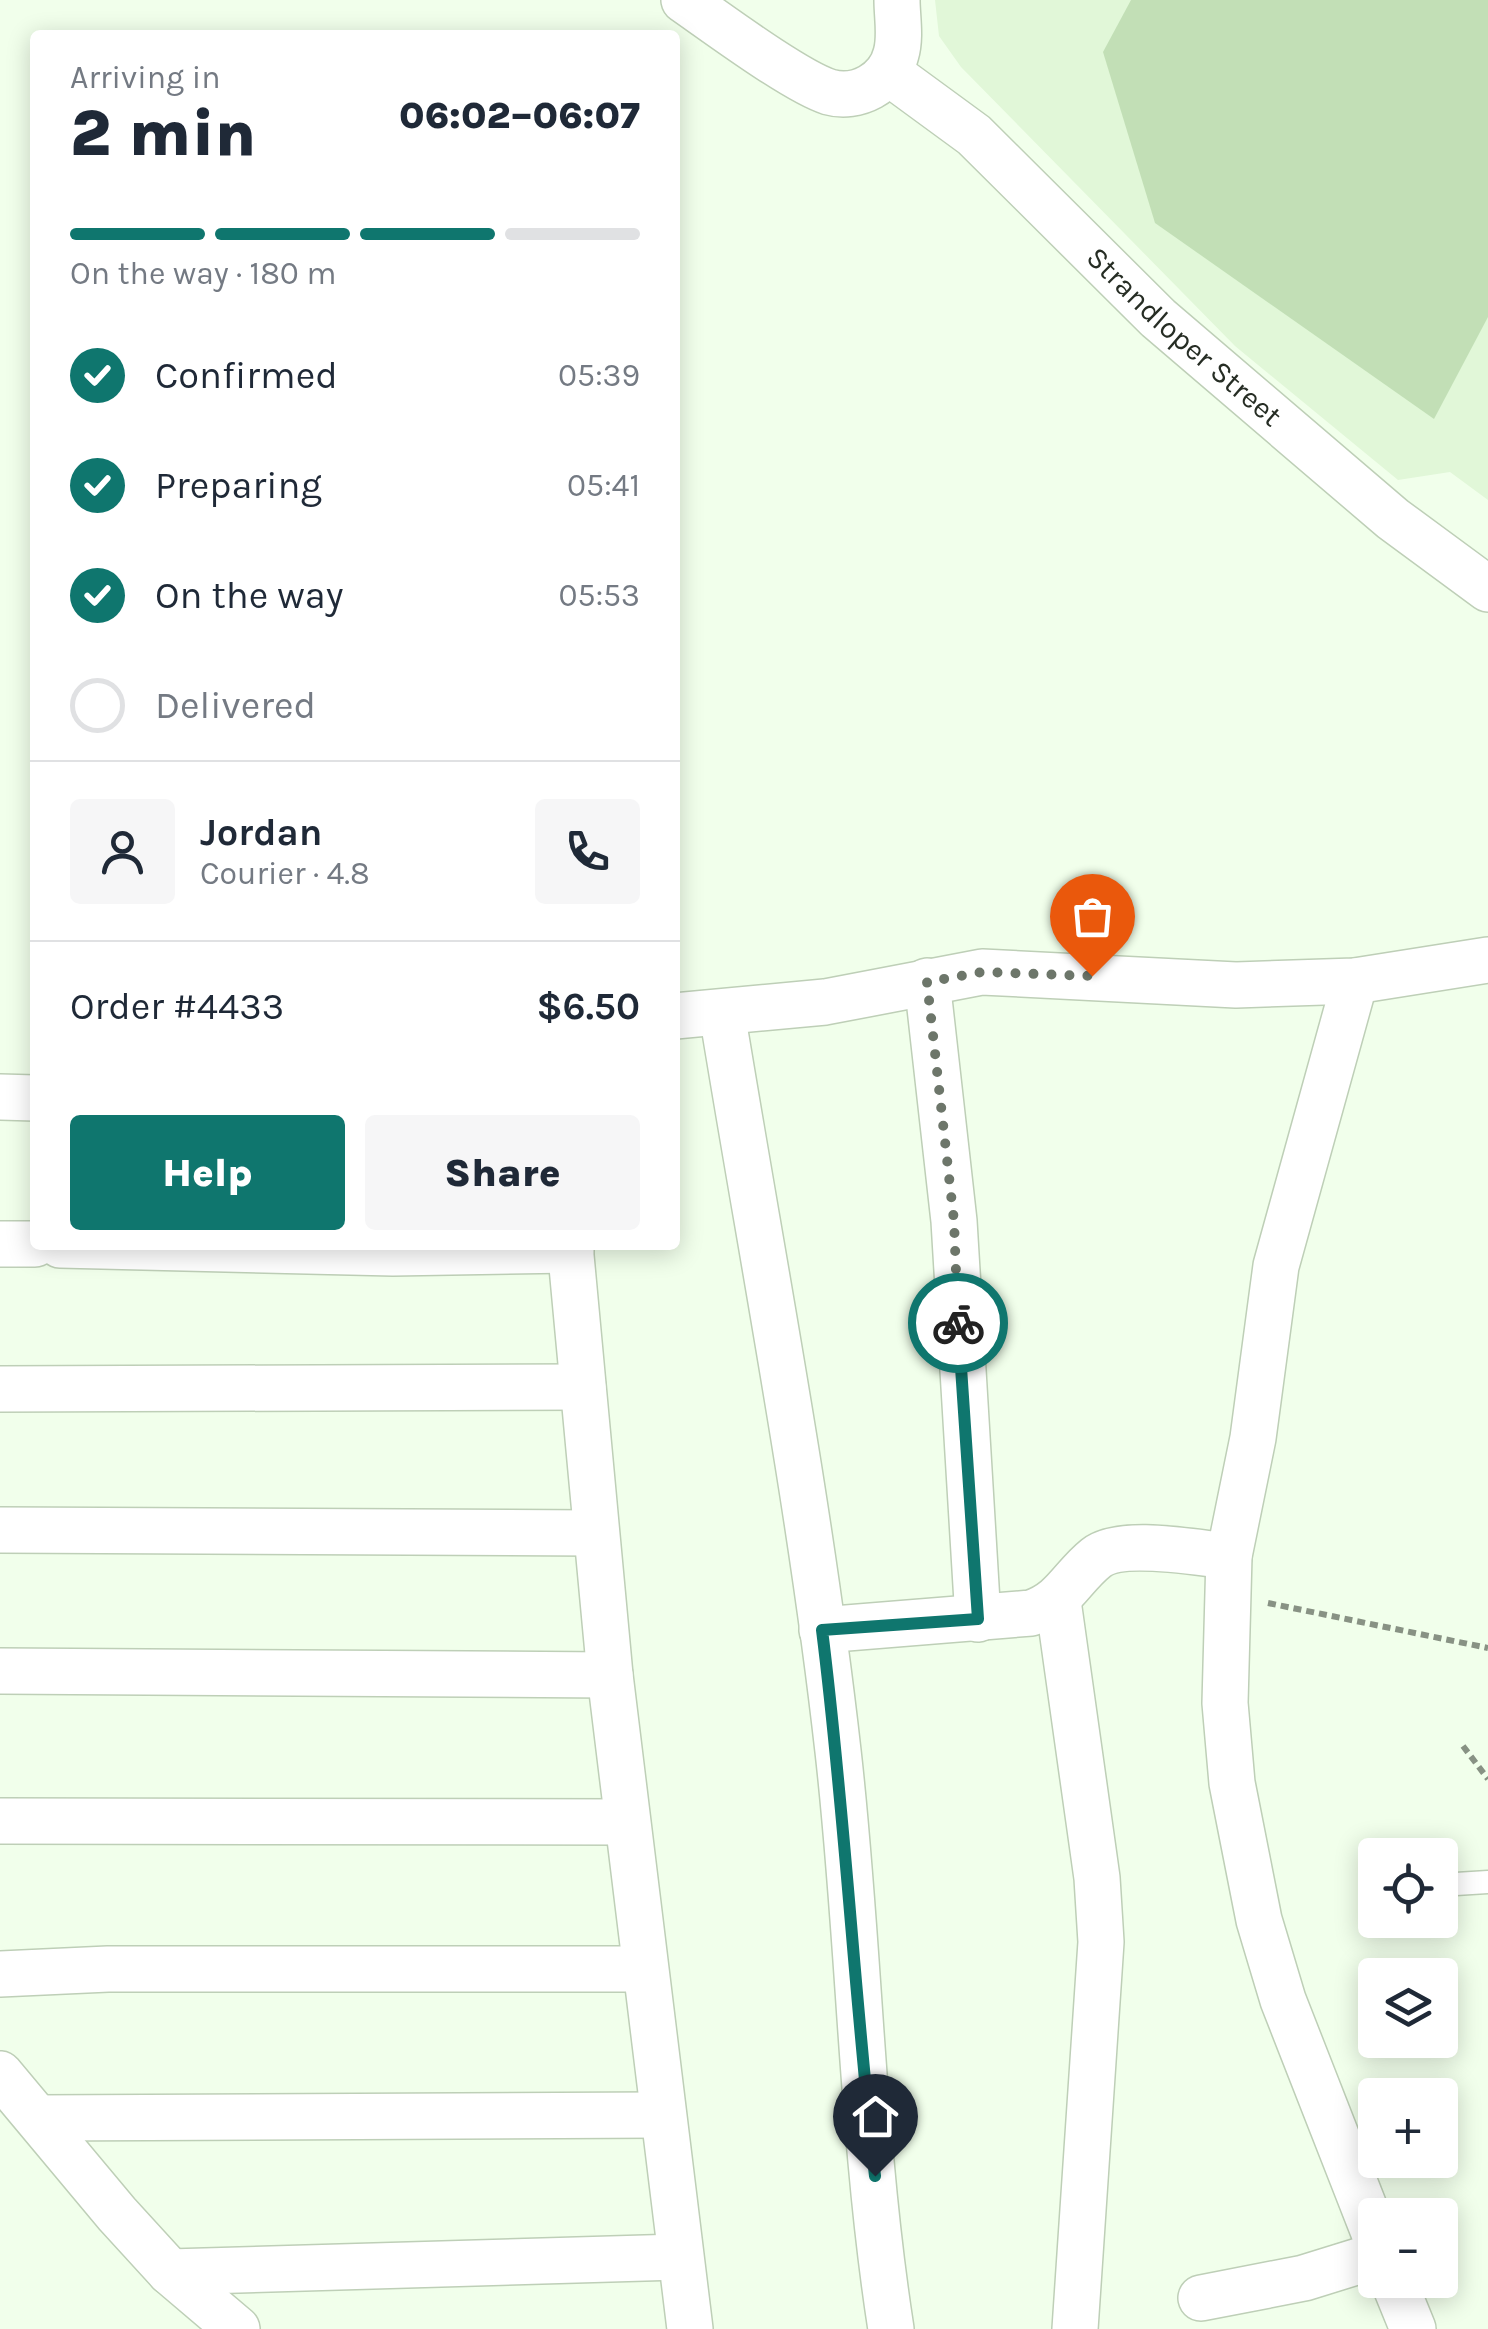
<!DOCTYPE html>
<html lang="en">
<head>
<meta charset="utf-8">
<style>
  body { margin:0; font-family:Karla,sans-serif; background:#f6f6f7; color:#1f2937; height:100vh; display:flex; flex-direction:column; font-size:38px; white-space:nowrap }
  * { box-sizing:border-box; margin:0 }
  p { font-size:32px; color:#747a83 }
  .icon { flex:none; width:55px; height:55px; fill:none; stroke:currentColor; stroke-width:2; stroke-linecap:round; stroke-linejoin:round }
  .map { position:relative; flex:1; overflow:hidden }
  .details { position:absolute; left:30px; top:30px; width:650px; height:1220px; display:flex; flex-direction:column; background:#fff; border-radius:10px; box-shadow:0 5px 25px #0003 }
  .details>* { flex:none }
  .fabs { position:absolute; left:1358px; top:1838px; display:grid; gap:20px }
  .fabs a { display:grid; place-items:center; width:100px; height:100px; border-radius:10px; background:#fff; box-shadow:0 5px 25px #0003; font-size:50px }
  .pin { position:absolute; display:grid; place-items:center; width:85px; height:85px; color:#fff; margin:-102px -42px; border-radius:50% 50% 50% 0; rotate:-45deg; box-shadow:0 0 10px #0007 }
  .pin .icon { rotate:45deg }
  .courier { position:absolute; display:grid; place-items:center; width:100px; height:100px; margin:-50px; border:8px solid #0f766e; border-radius:50%; background:#fff; color:#222; box-shadow:0 2px 12px #0007 }
  .summary em { font-style:normal; font-weight:800 }
  .summary div { display:flex; flex-direction:column-reverse }
  .summary { display:flex; align-items:center; justify-content:space-between; height:170px; padding:0 40px }
  h1 { font-size:65px; font-weight:800; line-height:75px }
  .bar { display:grid; grid-template-columns:repeat(4,1fr); gap:15px 10px; align-content:center; height:120px; padding:0 40px }
  .bar i { height:12px; border-radius:8px; background:#e0e1e3 }
  .bar .current { background:#0f766e }
  .bar p { grid-column:span 4 }
  .line { display:flex; align-items:center; gap:25px; padding:0 40px; border-top:2px solid #e0e1e3 }
  .line div { flex:1 }
  .round { display:grid; place-items:center; flex:none; width:105px; height:105px; border-radius:10px; background:#f6f6f7 }
  ol { padding:0 40px; list-style:none }
  li { display:flex; align-items:center; gap:30px; height:110px }
  li p { margin-inline-start:auto }
  li .icon { padding:10px; border-radius:50%; background:#0f766e; color:#fff; stroke-width:4 }
  li:last-child { color:#747a83 }
  li i { width:55px; height:55px; border:5px solid #e0e1e3; border-radius:50% }
  .primary-button { display:flex; gap:20px; margin-top:auto; padding:20px 40px }
  .primary-button a { flex:1; height:115px; border-radius:10px; background:#0f766e; color:#fff; font-size:40px; font-weight:800; line-height:115px; text-align:center }
  .primary-button a+a { background:#f6f6f7; color:#1f2937 }
  .map>svg:first-child { display:block }
</style>
</head>
<body>
<div class="map">
<svg width="1488" height="2329" viewBox="0 0 1488 2329">
  <rect width="100%" height="100%" fill="#f1ffeb"/>
  <path fill="#e1f7d8" d="M935 0H1488V500L1450 472 1398 480 1235 346 961 67 939 36Z"/>
  <path fill="#c2dfb6" d="M1131 0H1488V317L1434 419 1155 223 1103 52Z"/>
  <g fill="none" stroke-linecap="round" stroke-linejoin="round">
    <defs>
      <path id="lane" d="M1440 1885 1488 1882"/>
      <g id="street">
        <path d="M684 0C717 23 795 81 829 92 857 100 889 83 896 54 901 37 897 17 897 0"/>
        <path id="s1" d="M888 72 974 135 1158 318 1393 519 1488 589"/>
        <path d="M927 981 954 1221 978 1619"/>
        <path d="M1355 981 1276 1266 1253 1438 1229 1556 1225 1703 1232 1783 1259 1920 1283 2000 1375 2235"/>
        <path d="M722 1013C762 1258 810 1503 838 1751 860 1943 861 2137 891 2329"/>
        <path d="M675 1016 825 1002 982 972 1236 985 1355 981 1488 960"/>
        <path d="M0 1097 35 1098"/>
        <path d="M0 1244H35"/>
        <path d="M60 1245 393 1253 571 1250"/>
        <path d="M570 1245 610 1675 690 2329"/>
        <path d="M0 1389 583 1387"/>
        <path d="M0 1530 594 1533"/>
        <path d="M1058 1601 1097 1878 1101 1942 1075 2329"/>
        <path d="M822 1630 1031 1613C1064 1602 1071 1578 1096 1558 1121 1538 1197 1553 1229 1556"/>
        <path d="M0 1671 610 1675"/>
        <path d="M0 1821 627 1822"/>
        <path d="M0 1974 108 1969H643"/>
        <path d="M0 2074 117 2214 170 2272 237 2329"/>
        <path d="M38 2118 660 2115"/>
        <path d="M170 2272 679 2257"/>
        <path d="M1393 2280 1413 2329"/>
        <path d="M1201 2298 1304 2278 1375 2256"/>
      </g>
    </defs>
    <use href="#lane" stroke="#becfb7" stroke-width="25"/>
    <use href="#street" stroke="#becfb7" stroke-width="48"/>
    <path stroke="#889284" stroke-width="6" stroke-dasharray="8 5" stroke-linecap="butt" d="M1268 1603 1488 1648
      M1463 1746 1488 1779"/>
    <use href="#lane" stroke="#fff" stroke-width="22"/>
    <use href="#street" stroke="#fff" stroke-width="45"/>
  </g>
  <g fill="none" stroke-linecap="round" stroke-linejoin="round">
    <path stroke="#6d766a" stroke-width="10" stroke-dasharray="0 18" d="M958 1323 954 1221 927 982 982 972 1092 976"/>
    <path stroke="#0f766e" stroke-width="12" d="M875 2176C854 1994 845 1812 822 1630L978 1619 958 1323"/>
  </g>
  <g text-anchor="middle" dominant-baseline="central" stroke-width="8" stroke-linejoin="round" paint-order="stroke">
    <g font-size="30" fill="#262d24" stroke="#fff">
      <text stroke="none"><textPath href="#s1" startOffset="398">Strandloper Street</textPath></text>
    </g>
  </g>
</svg>
<div class="fabs">
<a><svg class="icon" aria-label="locate" viewBox="0 0 24 24"><circle cx="12" cy="12" r="6"/><path d="M12 2v4M12 18v4M2 12h4M18 12h4"/></svg></a>
<a><svg class="icon" aria-label="layers" viewBox="0 0 24 24"><path d="M12 4l9 5-9 5-9-5zM3 14l9 5 9-5"/></svg></a>
<a>+</a>
<a>−</a>
</div>
<div class="pin" style="left:1092px;top:976px;background:#ea580c"><svg class="icon" aria-label="bag" viewBox="0 0 24 24"><path d="M5 8h14l-1 12H6zM9 8a3 3 0 0 1 6 0"/></svg></div>
<div class="pin" style="left:875px;top:2176px;background:#1f2937"><svg class="icon" aria-label="home" viewBox="0 0 24 24"><path d="M3 11l9-7 9 7M6 9v11h12V9"/></svg></div>
<div class="courier" style="left:958px;top:1323px"><svg class="icon" aria-label="bike" viewBox="0 0 24 24"><circle cx="6" cy="16" r="4"/><circle cx="18" cy="16" r="4"/><path d="M6 16l4-8h5l3 8M10 8l3 8H6M13 5h3"/></svg></div>
<section class="details">
<div class="summary"><div><h1>2 min</h1><p>Arriving in</p></div><em>06:02–06:07</em></div>
<div class="bar"><i class="current"></i><i class="current"></i><i class="current"></i><i></i><p>On the way · 180 m</p></div>
<ol>
<li><svg class="icon" aria-label="check" viewBox="0 0 24 24"><path d="M5 12l5 5 9-10"/></svg>Confirmed<p>05:39</p></li>
<li><svg class="icon" aria-label="check" viewBox="0 0 24 24"><path d="M5 12l5 5 9-10"/></svg>Preparing<p>05:41</p></li>
<li><svg class="icon" aria-label="check" viewBox="0 0 24 24"><path d="M5 12l5 5 9-10"/></svg>On the way<p>05:53</p></li>
<li><i></i>Delivered</li>
</ol>
<div class="line" style="height:180px"><a class="round"><svg class="icon" aria-label="person" viewBox="0 0 24 24"><circle cx="12" cy="8" r="4"/><path d="M4 21q1-7 8-7t8 7"/></svg></a><div><b>Jordan</b><p>Courier · 4.8</p></div><a class="round"><svg class="icon" aria-label="phone" viewBox="0 0 24 24"><path d="M5 4h4l2 5-3 2q2 4 5 5l2-3 5 2v4C11 20 4 13 5 4z"/></svg></a></div>
<div class="line" style="height:130px"><div>Order #4433</div><b>$6.50</b></div>
<div class="primary-button"><a>Help</a><a>Share</a></div>
</section>
</div>
</body>
</html>
